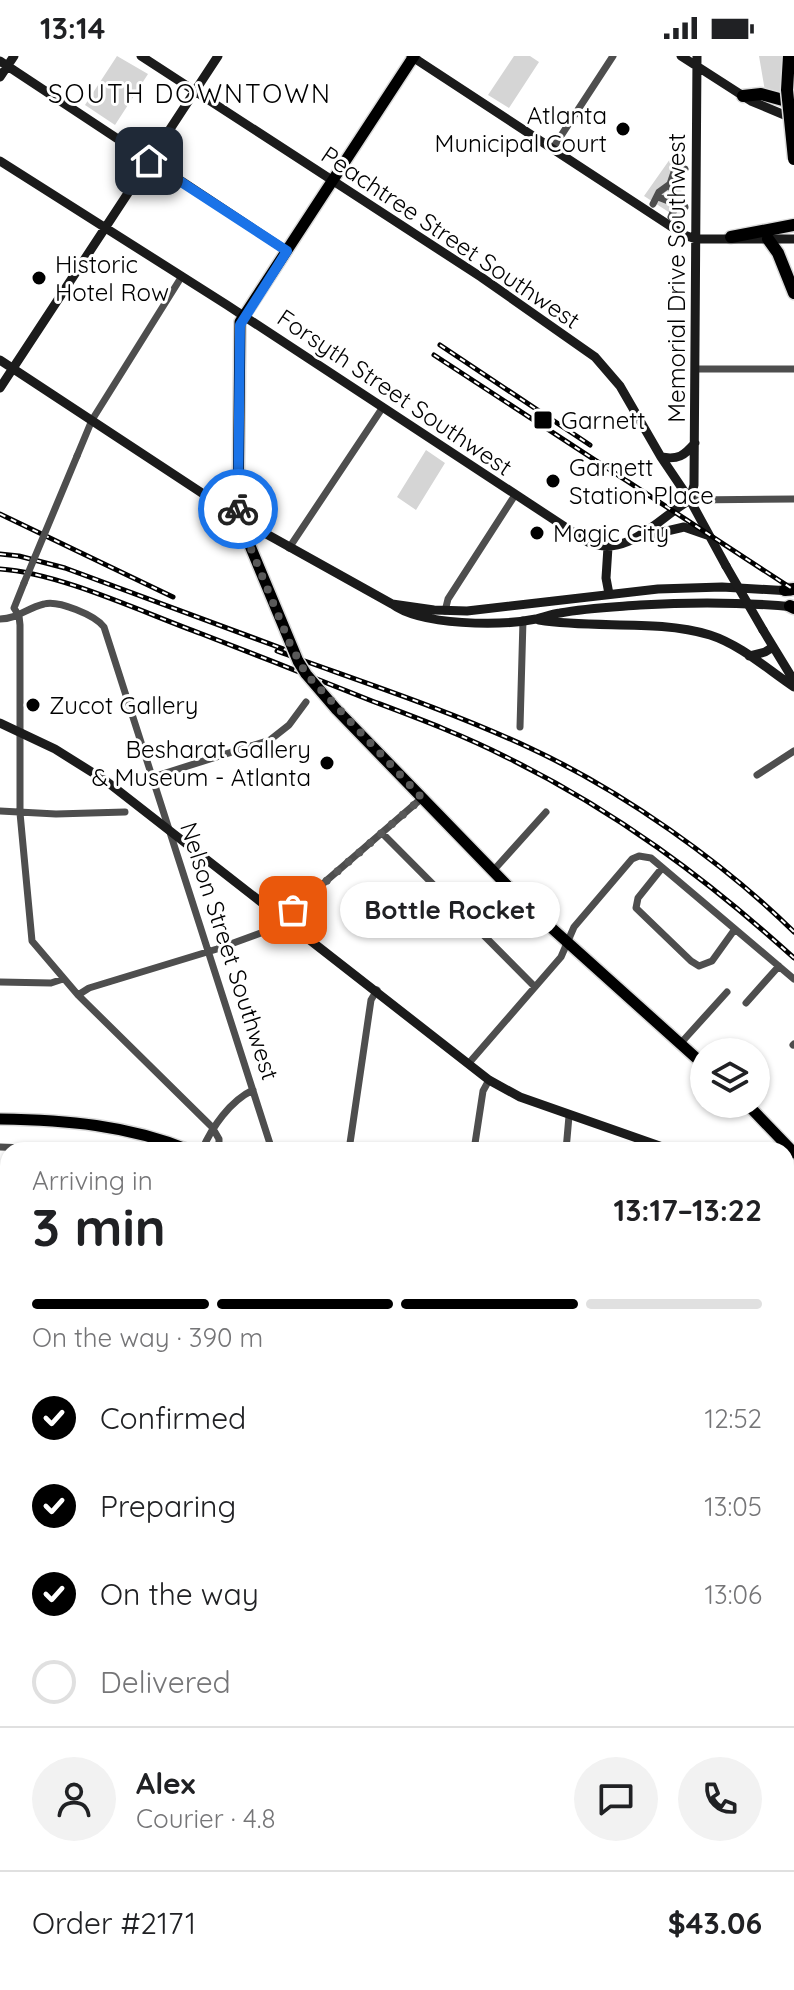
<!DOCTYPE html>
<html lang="en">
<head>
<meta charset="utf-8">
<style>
  body { margin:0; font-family:Quicksand,sans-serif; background:#f2f2f2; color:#202124; height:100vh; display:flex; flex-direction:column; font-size:30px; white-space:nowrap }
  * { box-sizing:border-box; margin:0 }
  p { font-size:26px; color:#757577 }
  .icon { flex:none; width:44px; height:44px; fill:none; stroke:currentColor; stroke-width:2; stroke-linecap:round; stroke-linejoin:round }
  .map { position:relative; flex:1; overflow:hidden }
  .panel { position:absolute; left:0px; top:1086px; width:794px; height:848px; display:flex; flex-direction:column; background:#fff; border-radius:24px 24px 0 0; box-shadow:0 2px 6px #0004 }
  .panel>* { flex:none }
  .fabs { position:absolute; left:690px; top:982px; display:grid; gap:16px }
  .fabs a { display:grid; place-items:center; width:80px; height:80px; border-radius:50%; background:#fff; box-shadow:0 2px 6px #0004; font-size:40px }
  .pin { position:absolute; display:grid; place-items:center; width:68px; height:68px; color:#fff; margin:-34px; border-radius:16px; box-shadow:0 4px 12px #0006 }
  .courier { position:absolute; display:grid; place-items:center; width:80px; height:80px; margin:-40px; border:6px solid #1a73e8; border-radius:50%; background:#fff; color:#222; box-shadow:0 2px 10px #0007 }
  .bubble { position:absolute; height:56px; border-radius:28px; background:#fff; box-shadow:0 2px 6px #0004; font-size:26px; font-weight:700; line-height:56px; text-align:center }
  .summary em { font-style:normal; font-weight:700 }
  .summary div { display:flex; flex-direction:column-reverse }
  .summary { display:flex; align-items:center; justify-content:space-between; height:136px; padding:0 32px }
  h1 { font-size:52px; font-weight:700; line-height:60px }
  .bar { display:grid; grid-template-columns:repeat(4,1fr); gap:12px 8px; align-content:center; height:96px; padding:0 32px }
  .bar i { height:10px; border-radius:6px; background:#e0e0e0 }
  .bar .selected { background:#000 }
  .bar p { grid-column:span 4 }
  .line { display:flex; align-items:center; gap:20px; padding:0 32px; border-top:2px solid #e0e0e0 }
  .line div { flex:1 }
  .round { display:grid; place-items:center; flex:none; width:84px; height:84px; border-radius:42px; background:#f2f2f2 }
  ol { padding:0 32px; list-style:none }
  li { display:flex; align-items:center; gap:24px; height:88px }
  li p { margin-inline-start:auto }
  li .icon { padding:8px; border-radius:50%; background:#000; color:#fff; stroke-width:4 }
  li:last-child { color:#757577 }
  li i { width:44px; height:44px; border:4px solid #e0e0e0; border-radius:50% }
  .status { display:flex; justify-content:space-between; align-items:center; height:56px; padding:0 40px; background:#fff; direction:ltr }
  .status svg { height:22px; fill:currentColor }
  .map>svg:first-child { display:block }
</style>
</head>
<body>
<div class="status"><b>13:14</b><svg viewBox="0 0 49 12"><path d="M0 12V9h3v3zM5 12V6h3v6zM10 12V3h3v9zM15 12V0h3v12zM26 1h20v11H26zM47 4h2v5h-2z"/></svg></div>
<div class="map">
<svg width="794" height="1934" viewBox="0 0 794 1934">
  <rect width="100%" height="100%" fill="#fff"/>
  <path fill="#d5d5d5" d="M117 0 148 18 115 69 85 49Z
    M514 0H530L539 6 509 52 488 39Z
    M759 0H783L781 40 765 35Z
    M682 86 681 164 644 140Z
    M426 394 445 407 416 454 397 441Z
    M246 440 276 448 267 465 247 455Z
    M0 1616H7L8 1624V1706H0Z
    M794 1852V1911L786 1895V1856Z
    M786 1913 793 1925 794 1934H681V1926H786Z"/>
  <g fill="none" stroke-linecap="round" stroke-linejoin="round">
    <defs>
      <path id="primary" d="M209 443 230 436 237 423
        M246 480 238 461 240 266 414 0
        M336 653 526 849 704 1009
        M747 1048 794 1097
        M0 1063C66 1064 127 1069 189 1094
        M786 1460 794 1466"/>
      <path id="highway" d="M743 40 761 38 794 47
        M731 181 794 169
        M768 183 778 197 794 237
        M785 534 794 533
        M790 550 794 552"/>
    </defs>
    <use href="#primary" stroke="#dbdbdb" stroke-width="14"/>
    <use href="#highway" stroke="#dbdbdb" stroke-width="15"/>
    <path stroke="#4e4e4e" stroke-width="7" d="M553 92 613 0
      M658 141 671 146 674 138 670 128
      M653 148 659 136 670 128 674 116 685 113
      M671 161 675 152 685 151
      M695 313H794
      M77 400 92 364 182 220
      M690 444 794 443
      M289 492 383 351
      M24 527 14 552 19 560 20 569V757L32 885 78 939 212 1071 219 1083V1094
      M445 555 448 543 515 439
      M0 563C17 563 27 552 44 548 58 544 95 559 104 571L272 1094
      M520 671 523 564
      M757 719 794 695
      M153 721 270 684 289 669 306 646
      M0 755 56 758 125 756
      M382 777 535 931
      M662 812 638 842 636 852 691 905 699 910 712 905 735 873
      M492 816 546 756
      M0 926 51 927 63 923
      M78 939 89 932 217 893 277 871 326 825 422 742
      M746 947 779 910
      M680 988 727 936
      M793 989 794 988
      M469 1007 561 901 574 871 632 803 639 800 651 802 794 923
      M0 1091 76 1094
      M202 1094C212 1071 230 1045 253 1034
      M349 1094 371 944 377 934
      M474 1094 483 1035 489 1024
      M566 1094 569 1060
      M0 1236H8
      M786 1251 794 1242
      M786 1353 794 1344
      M0 1454H8
      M786 1757 794 1753
      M155 1926V1934
      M396 1930 672 1927
      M46 1934 47 1926"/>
    <path stroke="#1b1b1b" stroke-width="9" d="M141 0 481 221 595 301 620 330 661 401 690 444 726 510
      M411 0 684 179 696 183H794
      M681 0 751 45 794 63
      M0 5 287 195
      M0 21 14 0
      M0 105 227 249 588 486C628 503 658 462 690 444
      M0 304 252 470 392 548C421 570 501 570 536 563 544 561 552 558 560 557 586 552 614 551 640 549 691 546 743 546 794 551
      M0 332 218 0
      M661 401C678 404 684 400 695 387
      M690 444 694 429 697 0
      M641 481 684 471 707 479
      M608 491 606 522 609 538
      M392 548 434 554 467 555 658 533 722 531 791 535
      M539 564C594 573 657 563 710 579 741 589 767 613 794 631
      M763 574 794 625
      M749 600 765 596 773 591
      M0 667 55 693 106 725 489 1024 520 1041 671 1094
      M786 1132 794 1134
      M786 1451 794 1443
      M396 1934V1926"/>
    <use href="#primary" stroke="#000" stroke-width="11"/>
    <use href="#highway" stroke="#000" stroke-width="12"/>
    <defs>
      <path id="rail" d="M440 289 590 389
        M434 299 794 534
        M0 458 173 541
        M0 498 19 500 65 512 289 595
        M0 513C60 517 144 557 202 578 259 600 315 622 372 645 417 662 463 679 506 701 614 754 706 822 794 902
        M277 595C362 626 449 654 532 693 622 735 723 806 794 876"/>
    </defs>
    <use href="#rail" stroke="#000" stroke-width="5"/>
    <use href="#rail" stroke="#fff" stroke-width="2" stroke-dasharray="6" stroke-linecap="butt"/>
    <defs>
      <path id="primary-bridge" d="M246 480 298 605 306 618 336 653"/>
      <path id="highway-bridge" d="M789 0 787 34 794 103"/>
    </defs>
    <use href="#primary-bridge" stroke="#dbdbdb" stroke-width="14" stroke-linecap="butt"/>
    <use href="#highway-bridge" stroke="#dbdbdb" stroke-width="15" stroke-linecap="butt"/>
    <path stroke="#4e4e4e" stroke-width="7" d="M24 527 77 400"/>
    <path stroke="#1b1b1b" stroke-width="9" d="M726 510 763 574"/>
    <use href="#primary-bridge" stroke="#000" stroke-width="11"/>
    <use href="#highway-bridge" stroke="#000" stroke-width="12"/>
  </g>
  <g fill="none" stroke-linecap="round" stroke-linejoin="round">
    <path stroke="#595959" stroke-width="8" stroke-dasharray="0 14.4" d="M238 453V461L290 588 306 618 422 742 293 854"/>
    <path stroke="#1a73e8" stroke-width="10" d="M149 105 287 195 240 269 238 453"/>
  </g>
  <g fill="#000" stroke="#fff" stroke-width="3">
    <circle cx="623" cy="73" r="8"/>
    <circle cx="39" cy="222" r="8"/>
    <rect x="533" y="354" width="20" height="20" rx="4"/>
    <circle cx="553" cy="425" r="8"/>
    <circle cx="537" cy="477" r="8"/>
    <circle cx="33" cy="649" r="8"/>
    <circle cx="327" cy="707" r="8"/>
  </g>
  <g text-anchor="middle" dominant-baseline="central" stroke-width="6" stroke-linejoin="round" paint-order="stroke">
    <g font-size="24" fill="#000" stroke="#fff" text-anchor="start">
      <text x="607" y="59" text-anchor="end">Atlanta<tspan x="607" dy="28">Municipal Court</tspan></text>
      <text x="55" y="208">Historic<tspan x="55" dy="28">Hotel Row</tspan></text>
      <text x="561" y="364">Garnett</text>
      <text x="569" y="411">Garnett<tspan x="569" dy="28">Station Place</tspan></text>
      <text x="553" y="477">Magic City</text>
      <text x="49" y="649">Zucot Gallery</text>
      <text x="311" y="693" text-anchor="end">Besharat Gallery<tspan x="311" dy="28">&amp; Museum - Atlanta</tspan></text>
    </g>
    <g font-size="24" fill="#000" stroke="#fff">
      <text transform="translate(451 181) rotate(34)">Peachtree Street Southwest</text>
      <text transform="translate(676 222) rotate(-90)">Memorial Drive Southwest</text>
      <text transform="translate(395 336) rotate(34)">Forsyth Street Southwest</text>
      <text transform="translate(230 895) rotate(72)">Nelson Street Southwest</text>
    </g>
    <g font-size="26" letter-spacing="2" fill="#000" stroke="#fff">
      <text x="190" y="37">SOUTH DOWNTOWN</text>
    </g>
  </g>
</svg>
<div class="fabs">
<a><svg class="icon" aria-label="layers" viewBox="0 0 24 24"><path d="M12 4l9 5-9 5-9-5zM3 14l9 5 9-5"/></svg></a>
</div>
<div class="pin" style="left:293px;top:854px;background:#ea580c"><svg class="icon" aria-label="bag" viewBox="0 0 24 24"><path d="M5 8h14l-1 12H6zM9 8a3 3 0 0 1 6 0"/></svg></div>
<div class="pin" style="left:149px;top:105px;background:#1f2937"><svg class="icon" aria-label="home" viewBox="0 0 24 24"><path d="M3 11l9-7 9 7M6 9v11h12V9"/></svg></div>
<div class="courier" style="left:238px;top:453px"><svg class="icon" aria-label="bike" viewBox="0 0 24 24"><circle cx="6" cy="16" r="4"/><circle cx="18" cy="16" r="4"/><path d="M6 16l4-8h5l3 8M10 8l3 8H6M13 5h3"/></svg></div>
<div class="bubble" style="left:340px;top:826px;width:220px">Bottle Rocket</div>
<section class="panel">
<div class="summary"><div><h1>3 min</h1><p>Arriving in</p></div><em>13:17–13:22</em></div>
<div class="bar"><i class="selected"></i><i class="selected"></i><i class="selected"></i><i></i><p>On the way · 390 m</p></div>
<ol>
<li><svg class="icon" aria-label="check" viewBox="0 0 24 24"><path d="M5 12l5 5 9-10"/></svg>Confirmed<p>12:52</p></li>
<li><svg class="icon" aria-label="check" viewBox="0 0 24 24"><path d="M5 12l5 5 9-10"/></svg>Preparing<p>13:05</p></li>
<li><svg class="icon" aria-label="check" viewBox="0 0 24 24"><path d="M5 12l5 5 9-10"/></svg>On the way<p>13:06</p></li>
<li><i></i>Delivered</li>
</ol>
<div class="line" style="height:144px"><a class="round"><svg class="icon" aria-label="person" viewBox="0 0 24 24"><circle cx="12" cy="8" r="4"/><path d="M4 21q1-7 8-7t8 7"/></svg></a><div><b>Alex</b><p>Courier · 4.8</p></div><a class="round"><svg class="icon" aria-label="chat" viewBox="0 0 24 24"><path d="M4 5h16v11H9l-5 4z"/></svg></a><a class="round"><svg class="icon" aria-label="phone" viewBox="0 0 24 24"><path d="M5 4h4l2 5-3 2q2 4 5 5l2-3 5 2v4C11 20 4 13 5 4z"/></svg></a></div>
<div class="line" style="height:104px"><div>Order #2171</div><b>$43.06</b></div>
</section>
</div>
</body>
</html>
